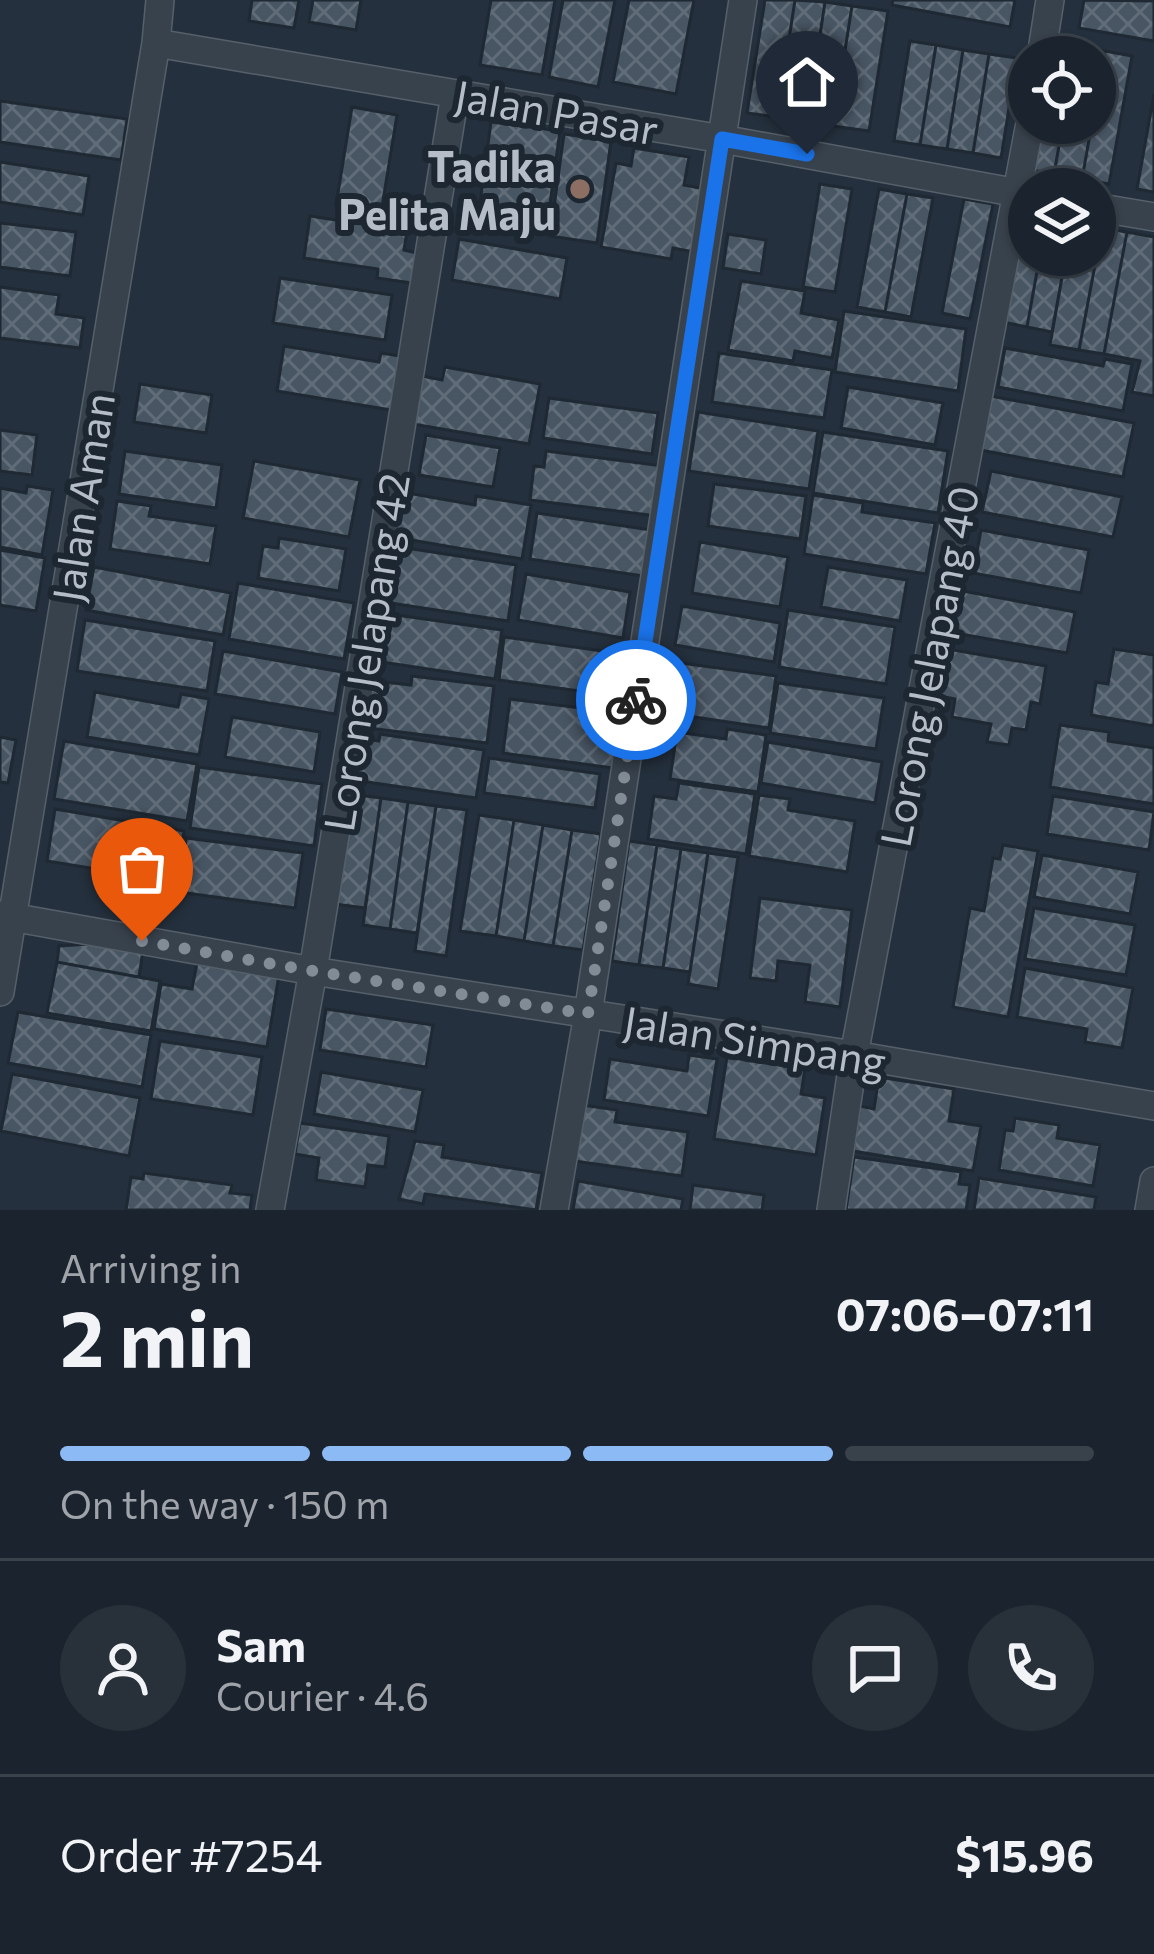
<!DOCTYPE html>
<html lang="en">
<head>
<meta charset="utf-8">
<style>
  body { margin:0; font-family:Commissioner,sans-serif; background:#28303a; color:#f1f3f6; height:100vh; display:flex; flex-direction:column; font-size:45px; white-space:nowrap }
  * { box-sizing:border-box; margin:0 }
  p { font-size:39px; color:#a0a4aa }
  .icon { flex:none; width:66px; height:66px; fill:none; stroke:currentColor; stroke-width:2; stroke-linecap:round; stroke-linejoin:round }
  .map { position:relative; height:1210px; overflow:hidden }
  .side { display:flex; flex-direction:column; background:#1b242e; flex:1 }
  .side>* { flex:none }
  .controls { position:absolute; left:1008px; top:36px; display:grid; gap:24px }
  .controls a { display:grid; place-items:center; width:108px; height:108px; border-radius:50%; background:#1b242e; box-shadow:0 3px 9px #0004,0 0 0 3px #39414a; font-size:60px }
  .pin { position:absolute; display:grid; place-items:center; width:102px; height:102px; color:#fff; margin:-123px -51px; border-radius:50% 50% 50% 0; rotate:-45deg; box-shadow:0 0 12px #0007 }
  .pin .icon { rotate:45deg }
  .courier { position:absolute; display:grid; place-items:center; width:120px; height:120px; margin:-60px; border:9px solid #1a73e8; border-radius:50%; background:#fff; color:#222; box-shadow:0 3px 15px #0007 }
  .headline em { font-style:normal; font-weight:700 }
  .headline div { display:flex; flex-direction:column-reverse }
  .headline { display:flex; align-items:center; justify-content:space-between; height:204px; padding:0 60px }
  h1 { font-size:78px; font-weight:700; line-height:90px }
  .bar { display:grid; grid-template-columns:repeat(4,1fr); gap:18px 12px; align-content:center; height:144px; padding:0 60px }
  .bar i { height:15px; border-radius:9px; background:#39414a }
  .bar .active { background:#8cbaf5 }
  .bar p { grid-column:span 4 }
  .line { display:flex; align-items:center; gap:30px; padding:0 60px; border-top:3px solid #39414a }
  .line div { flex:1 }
  .round { display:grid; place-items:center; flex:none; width:126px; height:126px; border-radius:63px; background:#28303a }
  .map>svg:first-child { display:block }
</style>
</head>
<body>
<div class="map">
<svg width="1154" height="1210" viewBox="0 0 1154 1210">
  <defs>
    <pattern id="building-cross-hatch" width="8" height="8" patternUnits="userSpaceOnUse" patternTransform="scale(3)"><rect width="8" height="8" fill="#485563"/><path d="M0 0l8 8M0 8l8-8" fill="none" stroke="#606c78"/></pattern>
  </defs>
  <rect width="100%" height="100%" fill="#24303d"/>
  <path fill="url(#building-cross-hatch)" stroke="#1f2934" stroke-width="3" d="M252 0H299L294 28 249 21Z
    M313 0H361L356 30 309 22Z
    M491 0H555L542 75 480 65Z
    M563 0H615L598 87 549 77Z
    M629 0H694L676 94 613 82Z
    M765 0H795L777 117 747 113Z
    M795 0 825 2 807 121 777 117Z
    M893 0H1015L1010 27 892 5Z
    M1084 0 1154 1V41L1079 28Z
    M825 2 852 6 833 126 807 121Z
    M852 6 888 11 869 131 833 126Z
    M910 41 936 45 920 145 894 141Z
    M1049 41 1077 46 1075 57H1046Z
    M936 45 963 50 947 149 920 145Z
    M1077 46 1105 51 1095 105V57H1075Z
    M963 50 989 54 973 153 947 149Z
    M1105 51 1132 56 1109 184 1082 179 1092 123H1095V105Z
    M989 54 1017 58 1001 158 973 153Z
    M1154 94V192L1137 189Z
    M0 101 127 119 121 160 0 142Z
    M352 107 397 115 381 213 336 205Z
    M491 122 560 131 546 233 477 225Z
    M1034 123H1063L1054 174 1026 169Z
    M1063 123H1092L1082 179 1054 174Z
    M564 134 611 141 597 243 550 236Z
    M634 148 689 157 684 185 705 189 694 252 673 248 671 259 601 247 616 163 631 166Z
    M0 162 89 176 83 215 0 202Z
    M820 184 852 189 835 292 803 287Z
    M879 189 907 194 885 312 857 307Z
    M907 194 933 198 911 317 885 312Z
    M964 199 993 204 970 319 942 313Z
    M310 216 407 231 404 250 417 253 412 283 377 278 378 269 304 258Z
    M0 223 76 232 70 276 0 267Z
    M1095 226 1102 228 1079 350 1050 345 1066 255H1095Z
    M1102 228 1127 232 1104 354 1079 350Z
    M1127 232 1154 237V396L1132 392 1140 361 1104 354Z
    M1015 233 1029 236V255H1040L1027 327 998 321Z
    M728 234 766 240 761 274 723 268Z
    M459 239 567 258 560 299 452 280Z
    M1040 255H1066L1052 332 1027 327Z
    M280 278 392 295 385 340 273 323Z
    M741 281 805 291 801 313 839 320 832 358 795 351 793 361 728 350Z
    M0 287 59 295 56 314 84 318 80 348 0 338Z
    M844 311 966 329 958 391 835 372Z
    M284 346 379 362 381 353 400 356 391 410 277 391Z
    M1005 348 1103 366 1105 359 1132 364 1123 411 998 387Z
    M719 353 832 370 824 418 712 402Z
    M445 367 540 384 529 444 413 424 422 376 442 380Z
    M140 384 212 395 206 433 134 422Z
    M848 387 943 403 935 445 841 428Z
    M985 395 1134 423 1123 477 975 449Z
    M549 398 658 413 652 454 543 438Z
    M698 412 818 431 809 489 689 471Z
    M0 430 37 435 32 475 0 471Z
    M823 432 948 451 938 513 813 493Z
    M426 435 500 448 493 487 419 475Z
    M125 451 222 465 216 508 119 494Z
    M546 451 663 466 657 516 530 500 534 466 544 467Z
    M254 461 360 480 349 537 243 518Z
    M991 471 1122 497 1113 537 982 512Z
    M714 484 806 496 800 539 708 526Z
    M27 486 53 490 42 555 0 547V488L26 493Z
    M402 492 475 505 476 496 531 505 522 559 394 537Z
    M813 495 863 503 862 512 935 523 926 574 804 554Z
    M117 501 151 506 149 516 216 526 210 564 110 549Z
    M537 513 651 530 643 576 530 559Z
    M981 530 1089 550 1081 593 973 573Z
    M279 538 346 549 339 591 258 578 263 546 278 548Z
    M700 542 788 557 780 607 692 593Z
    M393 546 516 565 508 621 384 602Z
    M0 550 45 558 36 611 0 605Z
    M94 567 231 593 223 635 86 610Z
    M828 567 907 580 900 621 821 607Z
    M526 574 630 592 623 638 518 620Z
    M238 583 354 603 344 659 229 639Z
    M952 589 1075 612 1067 653 944 631Z
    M682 606 780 623 774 662 675 645Z
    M788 610 895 627 886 684 779 667Z
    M382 613 502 630 495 679 375 661Z
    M85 620 215 641 207 691 77 671Z
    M504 637 630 655 624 697 499 680Z
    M942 648 1046 666 1040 704 1031 702 1026 730 1012 728 1009 745 987 742 991 724 952 717 955 699 934 695Z
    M1114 649 1154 655V726L1091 715 1096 682 1108 684Z
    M223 651 342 672 335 714 215 694Z
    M681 663 776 676 769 728 674 714Z
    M412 676 494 686 487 743 361 727 367 680 411 685Z
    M778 683 884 698 876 749 770 733Z
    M95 692 178 707 181 694 209 699 199 755 87 737Z
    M510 699 620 713 613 768 503 753Z
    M232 717 320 732 314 772 225 757Z
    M1060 725 1109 732 1108 741 1154 748V804L1050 787Z
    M727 729 766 735 758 792 670 779 677 732 726 739Z
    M380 734 484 750 476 798 354 780 360 738 379 741Z
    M0 737 16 740 8 783 0 782Z
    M64 741 197 764 187 821 54 799Z
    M768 742 882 762 875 803 761 783Z
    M489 758 600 774 595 808 484 793Z
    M199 767 322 784 314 846 190 828Z
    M679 783 755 794 746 854 648 839 654 796 676 799Z
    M351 794 381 798 365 908 335 904Z
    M759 795 790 799 788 810 855 821 847 872 749 856Z
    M1053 796 1154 812 1149 850 1047 834Z
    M381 798 408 802 390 929 363 925Z
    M408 802 436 806 417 933 390 929Z
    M436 806 467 810 446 956 415 951Z
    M55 809 184 831 176 882 47 861Z
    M479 815 514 820 496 936 460 931Z
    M514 820 543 825 524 941 496 936Z
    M543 825 572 830 553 946 524 941Z
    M572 830 601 834 583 950 553 946Z
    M186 838 303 853 295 908 179 892Z
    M629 841 657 845 639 965 612 961Z
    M657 845 681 849 663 968 639 965Z
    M1003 845 1038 851 1008 1017 953 1007 970 908 984 911 993 858 1000 859Z
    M681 849 708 853 690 972 663 968Z
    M708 853 738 857 718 989 688 984Z
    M1042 855 1138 872 1130 914 1034 897Z
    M760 898 852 910 840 1007 805 1002 810 965 778 961 776 981 750 978Z
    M1034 908 1135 925 1126 975 1025 959Z
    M106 943 143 950 139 977 57 962 59 946Z
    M57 962 160 981 151 1031 47 1013Z
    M197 963 279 975 267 1047 154 1029 161 984 192 989Z
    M1025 968 1133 988 1122 1048 1085 1042 1087 1029 1017 1017Z
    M326 1009 433 1025 426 1067 320 1050Z
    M18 1012 151 1035 142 1087 8 1063Z
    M160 1041 262 1057 253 1115 151 1099Z
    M689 1055 717 1059 708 1116 604 1100 610 1059 687 1071Z
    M727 1057 805 1069 801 1094 825 1098 816 1155 714 1139Z
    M321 1072 423 1090 415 1132 314 1114Z
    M12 1074 140 1098 129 1156 1 1131Z
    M879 1077 954 1089 949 1121 981 1126 973 1171 853 1151 860 1106 874 1109Z
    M582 1105 617 1110 615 1122 688 1132 682 1176 574 1161Z
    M1015 1118 1059 1125 1057 1138 1100 1145 1093 1186 999 1170 1005 1130 1013 1131Z
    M300 1123 389 1136 385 1167 368 1165 365 1187 316 1180 319 1158 295 1154Z
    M415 1141 444 1145 442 1157 542 1173 536 1210 425 1194 423 1204 399 1199Z
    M854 1157 961 1172 959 1184 970 1185 966 1210H846Z
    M144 1173 232 1185 230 1193 252 1195 250 1210H126L131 1177 143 1179Z
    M979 1178 1096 1197 1094 1210H974Z
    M578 1181 683 1199 681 1210H573Z
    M693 1185 764 1195 762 1210H690Z"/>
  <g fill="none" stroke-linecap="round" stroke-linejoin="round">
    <defs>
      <path id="minor" d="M156 43 722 139 1029 195
        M1041 57 1050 0
        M1095 207 1154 217
        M0 915 313 971 854 1055 1154 1106
        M0 992 156 43 160 0
        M270 1210 313 971 455 94
        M554 1210 588 1014 743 0
        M831 1210 854 1055 1030 123
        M1149 1210 1154 1181"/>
    </defs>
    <use href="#minor" stroke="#56606b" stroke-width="30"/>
    <use href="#minor" stroke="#38424d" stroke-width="27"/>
  </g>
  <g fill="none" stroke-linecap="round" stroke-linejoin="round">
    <path stroke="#828c97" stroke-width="12" stroke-dasharray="0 21.6" d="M142 941 313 971 588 1014 636 700"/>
    <path stroke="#1a73e8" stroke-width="15" d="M636 700 722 139 807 154"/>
  </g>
  <circle fill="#8d6e63" stroke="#1d2732" stroke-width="4.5" cx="580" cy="189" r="12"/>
  <g text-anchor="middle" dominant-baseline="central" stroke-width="12" stroke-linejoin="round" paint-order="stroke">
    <g font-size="42" fill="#b4bdc8" stroke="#1d2732">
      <text transform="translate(557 111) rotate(10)">Jalan Pasar</text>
      <text transform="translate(82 497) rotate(-81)">Jalan Aman</text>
      <text transform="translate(365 652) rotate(-81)">Lorong Jelapang 42</text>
      <text transform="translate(928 666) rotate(-79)">Lorong Jelapang 40</text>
      <text transform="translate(755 1040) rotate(9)">Jalan Simpang</text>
    </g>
    <g font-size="42" font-weight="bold" fill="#b4bdc8" stroke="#1d2732" text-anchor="end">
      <text x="556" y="165">Tadika<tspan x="556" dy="48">Pelita Maju</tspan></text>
    </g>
  </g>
</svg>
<div class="controls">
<a><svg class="icon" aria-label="locate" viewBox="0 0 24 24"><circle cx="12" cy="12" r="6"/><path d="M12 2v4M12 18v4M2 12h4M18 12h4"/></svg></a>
<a><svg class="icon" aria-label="layers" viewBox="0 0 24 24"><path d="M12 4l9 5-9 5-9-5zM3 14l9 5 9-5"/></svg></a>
</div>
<div class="pin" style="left:142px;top:941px;background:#ea580c"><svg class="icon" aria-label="bag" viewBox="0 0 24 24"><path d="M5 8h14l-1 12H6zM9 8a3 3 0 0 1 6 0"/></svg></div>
<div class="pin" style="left:807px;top:154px;background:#1f2937"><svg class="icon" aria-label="home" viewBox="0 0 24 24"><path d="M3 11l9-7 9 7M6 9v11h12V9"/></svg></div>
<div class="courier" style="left:636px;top:700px"><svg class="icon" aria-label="bike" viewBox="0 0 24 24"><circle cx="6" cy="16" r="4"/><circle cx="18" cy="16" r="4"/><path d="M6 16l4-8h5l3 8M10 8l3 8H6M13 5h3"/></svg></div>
</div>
<section class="side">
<div class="headline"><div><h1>2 min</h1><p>Arriving in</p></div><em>07:06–07:11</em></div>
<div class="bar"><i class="active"></i><i class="active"></i><i class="active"></i><i></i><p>On the way · 150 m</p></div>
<div class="line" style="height:216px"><a class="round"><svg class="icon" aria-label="person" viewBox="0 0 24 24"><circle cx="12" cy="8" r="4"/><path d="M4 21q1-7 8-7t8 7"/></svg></a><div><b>Sam</b><p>Courier · 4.6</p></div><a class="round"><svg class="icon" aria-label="chat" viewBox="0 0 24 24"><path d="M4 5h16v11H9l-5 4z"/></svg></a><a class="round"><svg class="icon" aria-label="phone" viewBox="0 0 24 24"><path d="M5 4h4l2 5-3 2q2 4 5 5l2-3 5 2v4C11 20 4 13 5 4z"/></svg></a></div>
<div class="line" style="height:156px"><div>Order #7254</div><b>$15.96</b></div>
</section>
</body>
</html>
